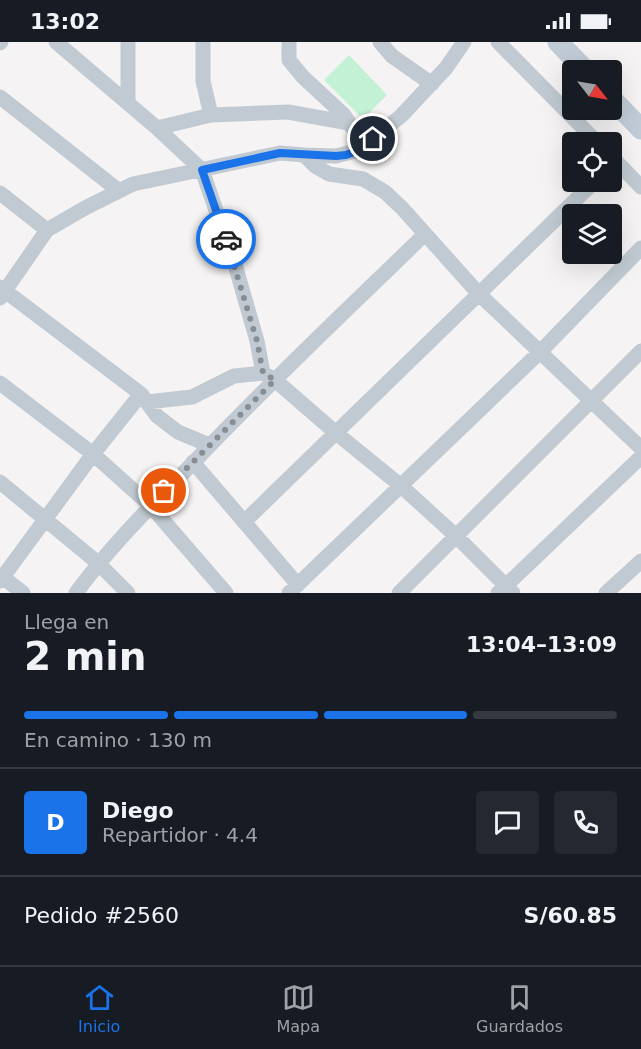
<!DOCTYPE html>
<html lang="es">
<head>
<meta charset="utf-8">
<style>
  body { margin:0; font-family:"DejaVu Sans",sans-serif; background:#242831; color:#f1f3f6; height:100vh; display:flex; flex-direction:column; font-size:22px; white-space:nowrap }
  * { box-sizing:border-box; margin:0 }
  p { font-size:20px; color:#9ea1a6 }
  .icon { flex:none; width:33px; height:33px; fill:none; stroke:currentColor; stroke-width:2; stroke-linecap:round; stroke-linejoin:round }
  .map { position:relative; height:551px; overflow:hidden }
  .panel { display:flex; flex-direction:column; background:#171b24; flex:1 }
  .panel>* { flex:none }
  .needle { width:39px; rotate:121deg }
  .buttons { position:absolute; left:562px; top:18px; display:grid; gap:12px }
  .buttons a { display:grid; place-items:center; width:60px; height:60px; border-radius:6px; background:#171b24; box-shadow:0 6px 24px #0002; font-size:30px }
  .pin { position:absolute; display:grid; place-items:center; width:51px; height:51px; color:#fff; margin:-26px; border:3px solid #fff; border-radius:50%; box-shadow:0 2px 6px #0007 }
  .courier { position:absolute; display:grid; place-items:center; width:60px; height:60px; margin:-30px; border:4px solid #1a73e8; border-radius:50%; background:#fff; color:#222; box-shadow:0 2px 8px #0007 }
  .head em { font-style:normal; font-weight:700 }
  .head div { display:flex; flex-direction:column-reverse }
  .head { display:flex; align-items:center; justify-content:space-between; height:102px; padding:0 24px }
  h1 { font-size:39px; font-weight:700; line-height:45px }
  .bar { display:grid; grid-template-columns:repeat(4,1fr); gap:9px 6px; align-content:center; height:72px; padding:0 24px }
  .bar i { height:8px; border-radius:4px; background:#363941 }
  .bar .on { background:#1a73e8 }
  .bar p { grid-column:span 4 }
  .line { display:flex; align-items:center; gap:15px; padding:0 24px; border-top:2px solid #363941 }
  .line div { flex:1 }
  .round { display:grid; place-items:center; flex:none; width:63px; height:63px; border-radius:6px; background:#242831 }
  .status { display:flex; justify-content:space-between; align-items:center; height:42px; padding:0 30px; background:#171b24; direction:ltr }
  .status svg { height:16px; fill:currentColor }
  .dock { display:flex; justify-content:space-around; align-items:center; height:84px; border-top:2px solid #363941; background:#171b24; font-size:16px; color:#9ea1a6 }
  .dock a { display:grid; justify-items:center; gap:3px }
  .dock .on { color:#1a73e8 }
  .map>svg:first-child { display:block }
</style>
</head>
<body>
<div class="status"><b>13:02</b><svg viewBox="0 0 49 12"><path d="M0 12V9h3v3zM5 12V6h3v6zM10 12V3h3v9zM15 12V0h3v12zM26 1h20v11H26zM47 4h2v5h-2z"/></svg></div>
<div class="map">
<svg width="641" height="551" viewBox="0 0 641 551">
  <rect width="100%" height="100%" fill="#f5f3f3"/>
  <path fill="#c3f1d5" d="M349 13 387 53 363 77 324 38Z"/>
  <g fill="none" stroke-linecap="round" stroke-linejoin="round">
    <path stroke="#c1cad2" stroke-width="15" d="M56 0 157 86 202 128 236 226 257 299 263 331
      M203 0V39L211 73
      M289 0V18L303 35 344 73 355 90 359 108
      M380 0 392 14 432 42
      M498 0 597 100
      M0 1 1 0
      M0 55 119 149
      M128 60V0
      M157 86 211 73 288 70 349 81
      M304 113 336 114 359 108 401 74 446 26 464 0
      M612 115 641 145
      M0 151 47 188
      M0 245 141 352 157 374 178 390 209 403
      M0 256 47 188 85 166 133 142 280 111 304 113 315 124 329 132 363 137 385 150 402 166 479 252 641 406
      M0 341 93 412 150 463 226 551
      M147 360 192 355 234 334 263 331 275 338 336 391 400 443 456 494 513 551
      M193 420 298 543
      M0 440 98 521 128 551
      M244 480 594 140
      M0 533 23 551
      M0 539 93 412 141 352
      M76 551C111 503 153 462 195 419 269 341 348 267 425 192
      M289 551 541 309 641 206
      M399 551 641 309
      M498 551 641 415
      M606 551 641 519"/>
    <path stroke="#c1cbd6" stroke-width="21" d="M558 0 585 28
      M612 57 641 87"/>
  </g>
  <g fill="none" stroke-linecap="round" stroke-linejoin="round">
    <path stroke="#868d94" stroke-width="6" stroke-dasharray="0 10.8" d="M164 449 275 338 263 331 257 299 226 197"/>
    <path stroke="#1a73e8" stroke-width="8" d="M226 197 202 128 280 111 336 114 346 113 359 108 373 97"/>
  </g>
</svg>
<div class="buttons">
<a><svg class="needle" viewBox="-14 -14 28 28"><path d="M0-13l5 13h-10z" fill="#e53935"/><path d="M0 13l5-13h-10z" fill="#9ea1a6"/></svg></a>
<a><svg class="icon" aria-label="locate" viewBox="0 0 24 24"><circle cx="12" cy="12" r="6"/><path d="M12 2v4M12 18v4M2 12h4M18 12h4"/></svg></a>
<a><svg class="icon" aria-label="layers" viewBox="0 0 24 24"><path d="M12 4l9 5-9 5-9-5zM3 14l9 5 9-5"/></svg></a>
</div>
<div class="pin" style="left:164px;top:449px;background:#ea580c"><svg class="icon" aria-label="bag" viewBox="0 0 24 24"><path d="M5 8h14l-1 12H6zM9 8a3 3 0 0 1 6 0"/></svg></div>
<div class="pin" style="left:373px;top:97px;background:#1f2937"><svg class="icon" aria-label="home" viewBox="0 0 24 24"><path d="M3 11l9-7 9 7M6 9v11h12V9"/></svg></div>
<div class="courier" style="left:226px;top:197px"><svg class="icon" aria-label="car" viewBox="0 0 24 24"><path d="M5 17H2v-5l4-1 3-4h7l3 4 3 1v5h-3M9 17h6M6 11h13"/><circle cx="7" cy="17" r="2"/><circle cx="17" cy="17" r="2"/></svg></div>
</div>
<section class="panel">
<div class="head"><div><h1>2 min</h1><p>Llega en</p></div><em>13:04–13:09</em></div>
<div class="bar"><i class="on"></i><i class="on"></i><i class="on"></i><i></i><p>En camino · 130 m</p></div>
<div class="line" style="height:108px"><b class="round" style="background:#1a73e8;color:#fff">D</b><div><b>Diego</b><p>Repartidor · 4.4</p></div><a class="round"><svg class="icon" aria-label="chat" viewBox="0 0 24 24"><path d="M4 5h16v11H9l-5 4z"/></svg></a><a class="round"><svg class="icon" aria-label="phone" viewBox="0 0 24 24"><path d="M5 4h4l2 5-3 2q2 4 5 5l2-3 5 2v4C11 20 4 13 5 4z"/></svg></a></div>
<div class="line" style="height:78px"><div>Pedido #2560</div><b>S/60.85</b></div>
</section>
<nav class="dock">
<a class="on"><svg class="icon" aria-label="home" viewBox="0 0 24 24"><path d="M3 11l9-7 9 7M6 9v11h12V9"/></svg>Inicio</a>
<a><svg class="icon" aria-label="map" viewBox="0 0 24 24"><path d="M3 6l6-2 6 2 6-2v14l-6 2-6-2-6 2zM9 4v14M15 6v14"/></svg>Mapa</a>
<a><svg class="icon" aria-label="saved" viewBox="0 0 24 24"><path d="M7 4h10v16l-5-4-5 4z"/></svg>Guardados</a>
</nav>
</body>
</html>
